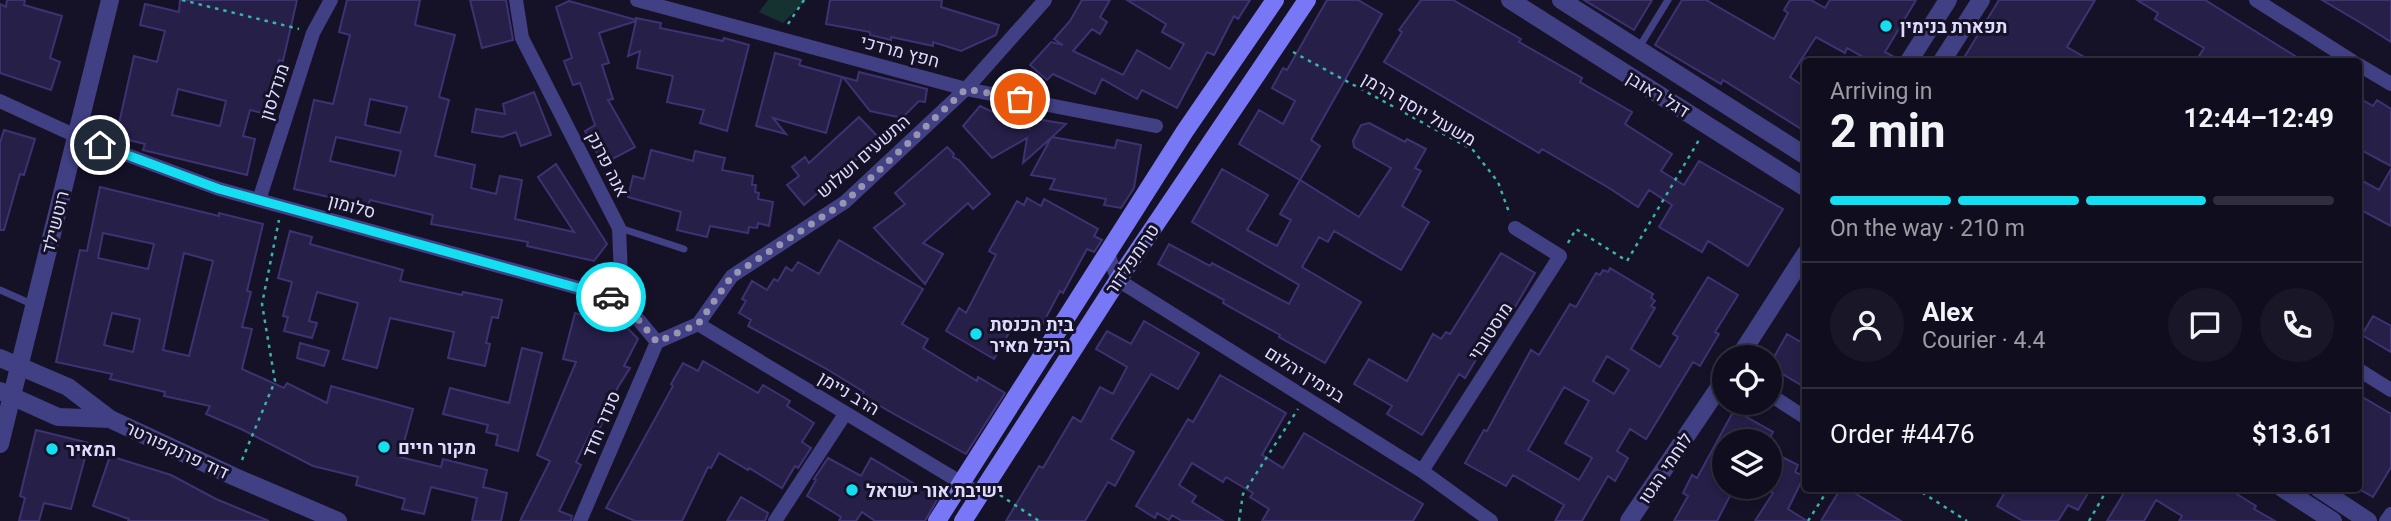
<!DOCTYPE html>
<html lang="en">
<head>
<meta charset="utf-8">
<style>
  body { margin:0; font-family:Roboto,Heebo,sans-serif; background:#191727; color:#f1f3f6; height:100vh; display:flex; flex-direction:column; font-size:26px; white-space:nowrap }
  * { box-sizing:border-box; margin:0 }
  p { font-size:23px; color:#9c9ca4 }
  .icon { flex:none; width:38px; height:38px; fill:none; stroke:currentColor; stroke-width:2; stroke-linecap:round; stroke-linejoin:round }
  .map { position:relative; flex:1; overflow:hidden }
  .sheet { position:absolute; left:1802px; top:58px; width:560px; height:434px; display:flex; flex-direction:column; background:#100e1e; border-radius:7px; box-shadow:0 4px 10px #0003,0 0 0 2px #302e3c }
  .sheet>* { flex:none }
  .controls { position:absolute; left:1712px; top:345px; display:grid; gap:14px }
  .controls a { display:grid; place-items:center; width:70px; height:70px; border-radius:50%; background:#100e1e; box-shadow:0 4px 10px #0003,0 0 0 2px #302e3c; font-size:35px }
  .pin { position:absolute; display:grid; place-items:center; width:60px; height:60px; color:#fff; margin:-30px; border:4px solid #fff; border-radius:50%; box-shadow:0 2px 7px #0007 }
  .courier { position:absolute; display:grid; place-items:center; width:70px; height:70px; margin:-35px; border:5px solid #13dff1; border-radius:50%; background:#fff; color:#222; box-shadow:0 2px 9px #0007 }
  .headline em { font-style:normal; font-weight:700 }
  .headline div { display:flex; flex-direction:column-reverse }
  .headline { display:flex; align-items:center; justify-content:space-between; height:119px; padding:0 28px }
  h1 { font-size:46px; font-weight:700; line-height:52px }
  .bar { display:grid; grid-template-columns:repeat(4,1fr); gap:10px 7px; align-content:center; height:84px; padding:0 28px }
  .bar i { height:9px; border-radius:5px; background:#302e3c }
  .bar .current { background:#13dff1 }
  .bar p { grid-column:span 4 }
  .line { display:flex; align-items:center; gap:18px; padding:0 28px; border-top:2px solid #302e3c }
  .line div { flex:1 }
  .round { display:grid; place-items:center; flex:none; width:74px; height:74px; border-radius:37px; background:#191727 }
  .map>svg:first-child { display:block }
</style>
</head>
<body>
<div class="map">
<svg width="2391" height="521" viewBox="0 0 2391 521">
  <rect width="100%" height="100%" fill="#151228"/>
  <path fill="#153130" d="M768 0H806L783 23 759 12Z"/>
  <path fill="#261f48" stroke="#3e3272" stroke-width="2" fill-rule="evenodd" d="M7 0H25L24 5 62 16 50 58 60 62 51 90 0 73V4L6 7Z
    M180 0H297L283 61 279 60 270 98H266L262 113 250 110 243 136 255 139 247 175 143 150 145 144 116 137 134 56 157 62 165 31 140 25 145 4 179 12ZM178 89 226 101 220 126 172 115Z
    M347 0H420L415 25 455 35 439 97 449 100 435 156 475 165 471 188 496 194 500 176 522 180 515 219 574 232 538 177 556 164 607 244 594 261 527 246 528 242 431 224 433 215 370 200 368 206 294 189 314 100 333 104 350 35 339 32ZM370 99 407 107 400 133 365 125ZM336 137 401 151 395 176 330 161Z
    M470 0H506L513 40 482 48Z
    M830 0H942L941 7 999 25 996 35 961 51 933 42V46L891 37V40L870 35V32L826 24Z
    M1082 0H1110L1100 17 1107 22 1100 34 1092 29 1073 51 1123 75 1137 50 1170 69 1184 44 1162 32 1166 24 1127 0H1250L1238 19 1234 16 1214 55 1207 52 1177 108 1142 90 1137 99 1102 79 1095 94 1053 74 1047 80 1030 65 1051 42 1063 45 1054 39 1070 21Z
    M1327 0H1358L1382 14 1311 140 1320 146 1300 180 1239 144 1259 110 1283 124 1295 101 1272 88 1283 68 1287 70Z
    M1421 0H1453L1521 39 1519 42 1582 78 1580 82 1632 112 1625 124 1672 154 1661 171 1684 185 1699 161 1783 209 1748 266 1708 241 1702 252 1659 227 1672 205 1649 190 1638 207 1609 188 1542 149 1539 153 1384 62 1402 32 1399 30Z
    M1584 0H1652L1634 30Z
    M1682 0H1706L1774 39 1788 13 1784 10 1790 0H1811L1825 8 1830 0H1916L1885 52 1898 59V61H1870L1847 48 1845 53 1816 37 1790 77 1806 88V132L1723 80 1721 84 1655 45Z
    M1999 0H2095L2067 47 2091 61H1962Z
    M2137 0H2205L2303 61H2196L2204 48 2155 19 2158 13Z
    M2322 0H2391V42L2361 23Z
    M569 1 636 20V18L661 23 660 28 723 41 724 38 749 45 727 131 700 123 704 110 667 102 673 76 637 68 640 51 628 56 636 21 599 33 609 63 602 65 613 99 608 100 635 147 603 164 585 131 595 125 580 83 573 85 564 61 572 58 556 7Z
    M775 53 801 60 799 65 842 77 826 133 773 118 786 134 756 126Z
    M859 72 927 89 925 102 919 101 902 118 870 111 843 77 857 81Z
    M534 92 551 135 521 146 516 132 502 137 472 132 476 109 505 114 503 104Z
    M2359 98 2373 106 2377 100 2391 109V166L2359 149Z
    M980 106 1029 129 1030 118 1066 124 1052 137 1115 148 1117 140 1141 145 1134 188 1121 208 1104 205 1106 199 1050 189 1055 179 1031 175 1051 138 1023 163 1027 138 992 158 963 126Z
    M859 117 880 139 804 205 787 185 799 176 792 167 805 157 809 163Z
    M1369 123 1405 142 1407 139 1426 149 1415 168 1421 171 1402 206 1429 222 1401 270 1334 231 1328 242 1319 237 1302 267 1361 302 1325 363 1279 337 1280 335 1223 303 1224 300 1158 264 1169 244 1210 266 1212 263 1289 304 1299 285 1192 222 1222 169 1268 195 1247 230 1277 246 1291 220 1280 214 1300 180 1359 217 1391 168 1354 147 1353 141 1361 125Z
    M4 130 35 139 24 175 20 174 4 230H0V143Z
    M947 147 954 154 953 157 959 160 990 194 973 209 968 203 923 243 943 254 925 284 874 228 905 204 895 193Z
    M651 150 693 161 695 151 725 158 722 170 753 176 752 185H756L755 192 759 193 758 199 773 202 769 226 758 223 757 228 749 227 748 233 710 226 707 237 677 230 681 212 628 197 633 176 644 179Z
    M2391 169V226L2359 209V179L2379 190Z
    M100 187 219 216V213L263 224 247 291 251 292 242 327 252 329 242 369 284 388 287 383 327 403 331 386 413 409 400 457 441 467 443 459 487 470 483 487 507 493 501 521H472L477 498 431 487 424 514 402 509 405 499 356 485 358 477 313 466 241 429 206 414 210 406 164 396 165 392 110 379 112 374 56 362 80 250 87 251ZM103 233 154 244 148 269 98 258ZM184 253 213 261 189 356 163 350ZM112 313 140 319 133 352 104 345Z
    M1027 198 1041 206 1044 199 1098 229 1094 236 1102 240 1094 252 1087 249 1063 293 1060 291 1040 329 1018 317 994 359 946 331 959 308 966 313 996 255 989 251 1017 201 1024 205Z
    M290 231 312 237 310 244 403 270 400 281 462 295 463 292 502 300 498 318 492 317 486 343 490 344 485 366 448 358 454 332 390 318 377 368 343 359 358 303 317 292 309 321 317 323 312 338 284 331 288 317 283 316 292 282 278 278Z
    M839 240 923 289 902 324 928 339 923 348 977 381 978 377 1005 393 966 454 887 410 862 395 864 392 825 368 748 326 751 320 739 313 746 301 742 299 752 281 767 290 774 279 778 281 786 267 792 271 798 262 819 274Z
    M1501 253 1535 273 1512 312 1507 308 1465 378 1459 374 1422 435 1387 414 1392 406 1354 384 1369 359 1407 381 1433 334 1441 339 1446 332 1450 334Z
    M1610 268 1653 294 1651 298 1655 301 1651 306 1655 308 1631 349 1660 367 1678 337 1673 334 1708 277 1738 295 1715 332 1719 334 1700 366 1693 362 1646 439 1630 429 1617 451 1628 458 1615 481 1608 476 1582 521H1555L1564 505 1513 475 1506 486 1465 463 1484 430 1487 431 1531 350 1539 355 1570 304 1576 307 1596 273 1600 275 1603 270 1608 272ZM1607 356 1629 370 1614 394 1593 381ZM1564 387 1589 401 1565 443 1592 458 1579 480 1528 450Z
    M575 313 615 324 618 318 638 339 624 366 630 368 618 387 598 432 592 429 576 462 581 465 559 511 572 516 571 521H520L550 461 537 455 576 362 563 359Z
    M2373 316 2391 326V352L2362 335Z
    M1144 321 1199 353 1178 389 1151 374 1111 439 1134 452 1115 486 1108 482 1085 521H1006L1039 466 1043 468 1073 417 1081 422 1100 387 1113 394 1127 367 1096 349 1107 331 1131 344Z
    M1787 334 1806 345V388L1769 366Z
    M300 343 329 351 324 366 297 358Z
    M522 348 542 353 518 451 496 445 498 435 486 432 488 425 443 414 450 388 509 403Z
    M703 361 758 393 763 385 790 401 787 406 814 423 802 442 811 448 798 468 795 466 782 488 749 468 748 470 719 453 711 468 708 467 682 521H635L606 508 673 386 671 384 683 363 698 371Z
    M1220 375 1286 413 1262 455 1283 468 1304 433 1423 504 1413 521H1262L1269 509 1250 497 1253 493 1226 477 1223 482 1192 463 1179 485 1196 496 1192 502 1223 521H1182L1172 515 1169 520 1157 513 1155 518 1136 506 1188 419 1193 422Z
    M2359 395 2391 414V467L2373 497 2359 489Z
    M1734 410 1773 432 1768 441H1724V486H1735L1717 521H1674L1688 496 1683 493 1692 475 1697 478Z
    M36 430 89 443 71 509 44 503 39 521H19L25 498 20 496Z
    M110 456 171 475 216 499 269 521H128L129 519 93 506Z
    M1780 456 1798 465 1795 472 1804 476 1788 509 1807 521H1755L1773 493 1764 489 1765 486H1769V478Z
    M828 458 861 476 871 458 938 498 925 521H875L862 512 856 521H839L841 517 807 496 816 480 814 479Z
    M1841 488H1846L1901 521H1821Z
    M2007 488H2091L2078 510 2068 505 2058 521H2023L1997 506Z
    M2127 488H2227L2256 506 2254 509 2275 521H2179L2182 516 2156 500 2144 521H2107Z
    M741 497 768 513 765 521H727Z"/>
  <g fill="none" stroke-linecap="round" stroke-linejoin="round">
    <path stroke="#38b4aa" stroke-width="2.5" stroke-dasharray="3.5 5" stroke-linecap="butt" d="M182 0 299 29
      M788 24 804 0
      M1293 52 1473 150 1498 182 1510 215
      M1568 243 1576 229 1627 261 1699 140
      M242 460 275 381 262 304 279 220
      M1915 488 1967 521
      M1000 495 1039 521
      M1239 521 1243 494 1298 409
      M1808 521 1829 488
      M2089 521 2108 488"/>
    <path stroke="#414084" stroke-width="7" d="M1638 49 1668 0
      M620 228 684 249
      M0 290 34 305"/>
    <path stroke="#414084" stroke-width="14" d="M516 0 522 38 619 228 622 300 657 342
      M637 0 966 89 1156 126
      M2256 0 2352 61
      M2359 65 2391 84
      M0 101 76 136 219 189 622 300
      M259 200 313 33 331 0
      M1108 254 1118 280 1422 471 1491 521
      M698 324 980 494
      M657 342 698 324 732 276 845 202 966 89 1045 0
      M2359 370 2391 390
      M1769 394 1806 418
      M1422 471 1560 256 1515 228
      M580 521 657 342
      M775 521 845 414
      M2386 521 2391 514"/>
    <path stroke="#414084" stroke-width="18" d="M1510 0 1806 188
      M1561 0 1806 156
      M1909 61 1948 0
      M1942 61 1981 0
      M1739 357 1806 253
      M0 358 68 387 110 419
      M0 391 58 417 110 419 235 477 338 521
      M0 444 110 0
      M2282 488 2333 521
      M2318 488 2368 521
      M1629 521 1724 380"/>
    <path stroke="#7878f7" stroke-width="18" d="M937 521 1185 131 1275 0
      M963 521 1118 280 1307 0"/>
  </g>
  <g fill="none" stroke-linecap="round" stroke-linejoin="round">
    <path stroke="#9895b2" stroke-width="7" stroke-dasharray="0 12.6" d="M611 297 622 300 657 342 698 324 732 276 845 202 966 89 1020 99"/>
    <path stroke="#13dff1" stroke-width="9" d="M100 145 219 189 611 297"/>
  </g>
  <g fill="#13dff1" stroke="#151228" stroke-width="2.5">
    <circle cx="1886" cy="26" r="7"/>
    <circle cx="976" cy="334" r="7"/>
    <circle cx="384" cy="447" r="7"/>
    <circle cx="52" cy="449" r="7"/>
    <circle cx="852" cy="490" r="7"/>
  </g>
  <g text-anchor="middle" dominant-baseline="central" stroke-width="6" stroke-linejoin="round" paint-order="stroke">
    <g font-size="18" font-weight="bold" fill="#dedbfd" stroke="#151228" text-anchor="start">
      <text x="1900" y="26">תפארת בנימין</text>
      <text x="990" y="324">בית הכנסת<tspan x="990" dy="21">היכל מאיר</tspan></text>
      <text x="398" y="447">מקור חיים</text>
      <text x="66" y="449">המאיר</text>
      <text x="866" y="490">ישיבת אור ישראל</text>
    </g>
    <g font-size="18" fill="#dedbfd" stroke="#151228">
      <text transform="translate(900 51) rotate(15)">חפץ מרדכי</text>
      <text transform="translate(274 92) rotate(-72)">מנדלסון</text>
      <text transform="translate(1658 94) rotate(32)">דגל ראובן</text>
      <text transform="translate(1419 109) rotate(30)">משעול יוסף הרמן</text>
      <text transform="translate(863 156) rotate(-41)">התשעים ושלוש</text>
      <text transform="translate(608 164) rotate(63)">אנה פרנק</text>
      <text transform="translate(352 206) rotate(15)">סלומון</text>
      <text transform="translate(55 222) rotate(-76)">רוטשילד</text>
      <text transform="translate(1132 259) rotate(-56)">טרומפלדור</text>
      <text transform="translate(1490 331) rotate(-57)">מוסטובוי</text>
      <text transform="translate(1305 374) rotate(32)">בנימין יהלום</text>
      <text transform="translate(849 393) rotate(31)">הרב ניימן</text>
      <text transform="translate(601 424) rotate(-67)">סנדר חדד</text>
      <text transform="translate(177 450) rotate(25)">דוד פרנקפורטר</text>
      <text transform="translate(1665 468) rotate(-56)">לוחמי הגטו</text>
    </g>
  </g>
</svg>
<div class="controls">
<a><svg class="icon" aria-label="locate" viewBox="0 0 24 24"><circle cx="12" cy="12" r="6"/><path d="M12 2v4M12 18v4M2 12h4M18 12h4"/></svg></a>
<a><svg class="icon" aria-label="layers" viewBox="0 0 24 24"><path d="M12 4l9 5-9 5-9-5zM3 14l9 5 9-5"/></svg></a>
</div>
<div class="pin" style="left:1020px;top:99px;background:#ea580c"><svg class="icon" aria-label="bag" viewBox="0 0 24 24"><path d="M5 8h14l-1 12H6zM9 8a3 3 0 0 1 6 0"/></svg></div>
<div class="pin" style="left:100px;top:145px;background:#1f2937"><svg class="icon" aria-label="home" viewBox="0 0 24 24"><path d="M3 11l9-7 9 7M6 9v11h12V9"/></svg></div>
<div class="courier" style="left:611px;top:297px"><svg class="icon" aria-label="car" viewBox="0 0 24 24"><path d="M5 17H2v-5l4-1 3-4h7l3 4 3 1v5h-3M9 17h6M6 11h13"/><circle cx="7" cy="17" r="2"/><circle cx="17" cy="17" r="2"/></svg></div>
<section class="sheet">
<div class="headline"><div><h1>2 min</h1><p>Arriving in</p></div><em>12:44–12:49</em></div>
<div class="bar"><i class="current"></i><i class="current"></i><i class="current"></i><i></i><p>On the way · 210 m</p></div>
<div class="line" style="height:126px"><a class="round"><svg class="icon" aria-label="person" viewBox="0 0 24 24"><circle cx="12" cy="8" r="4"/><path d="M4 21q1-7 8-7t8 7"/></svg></a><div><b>Alex</b><p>Courier · 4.4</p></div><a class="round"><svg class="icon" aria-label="chat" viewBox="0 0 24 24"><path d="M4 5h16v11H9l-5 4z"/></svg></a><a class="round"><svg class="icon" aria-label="phone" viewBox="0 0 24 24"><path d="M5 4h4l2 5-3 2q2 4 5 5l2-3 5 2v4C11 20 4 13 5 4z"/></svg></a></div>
<div class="line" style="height:91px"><div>Order #4476</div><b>$13.61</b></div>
</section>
</div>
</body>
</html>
